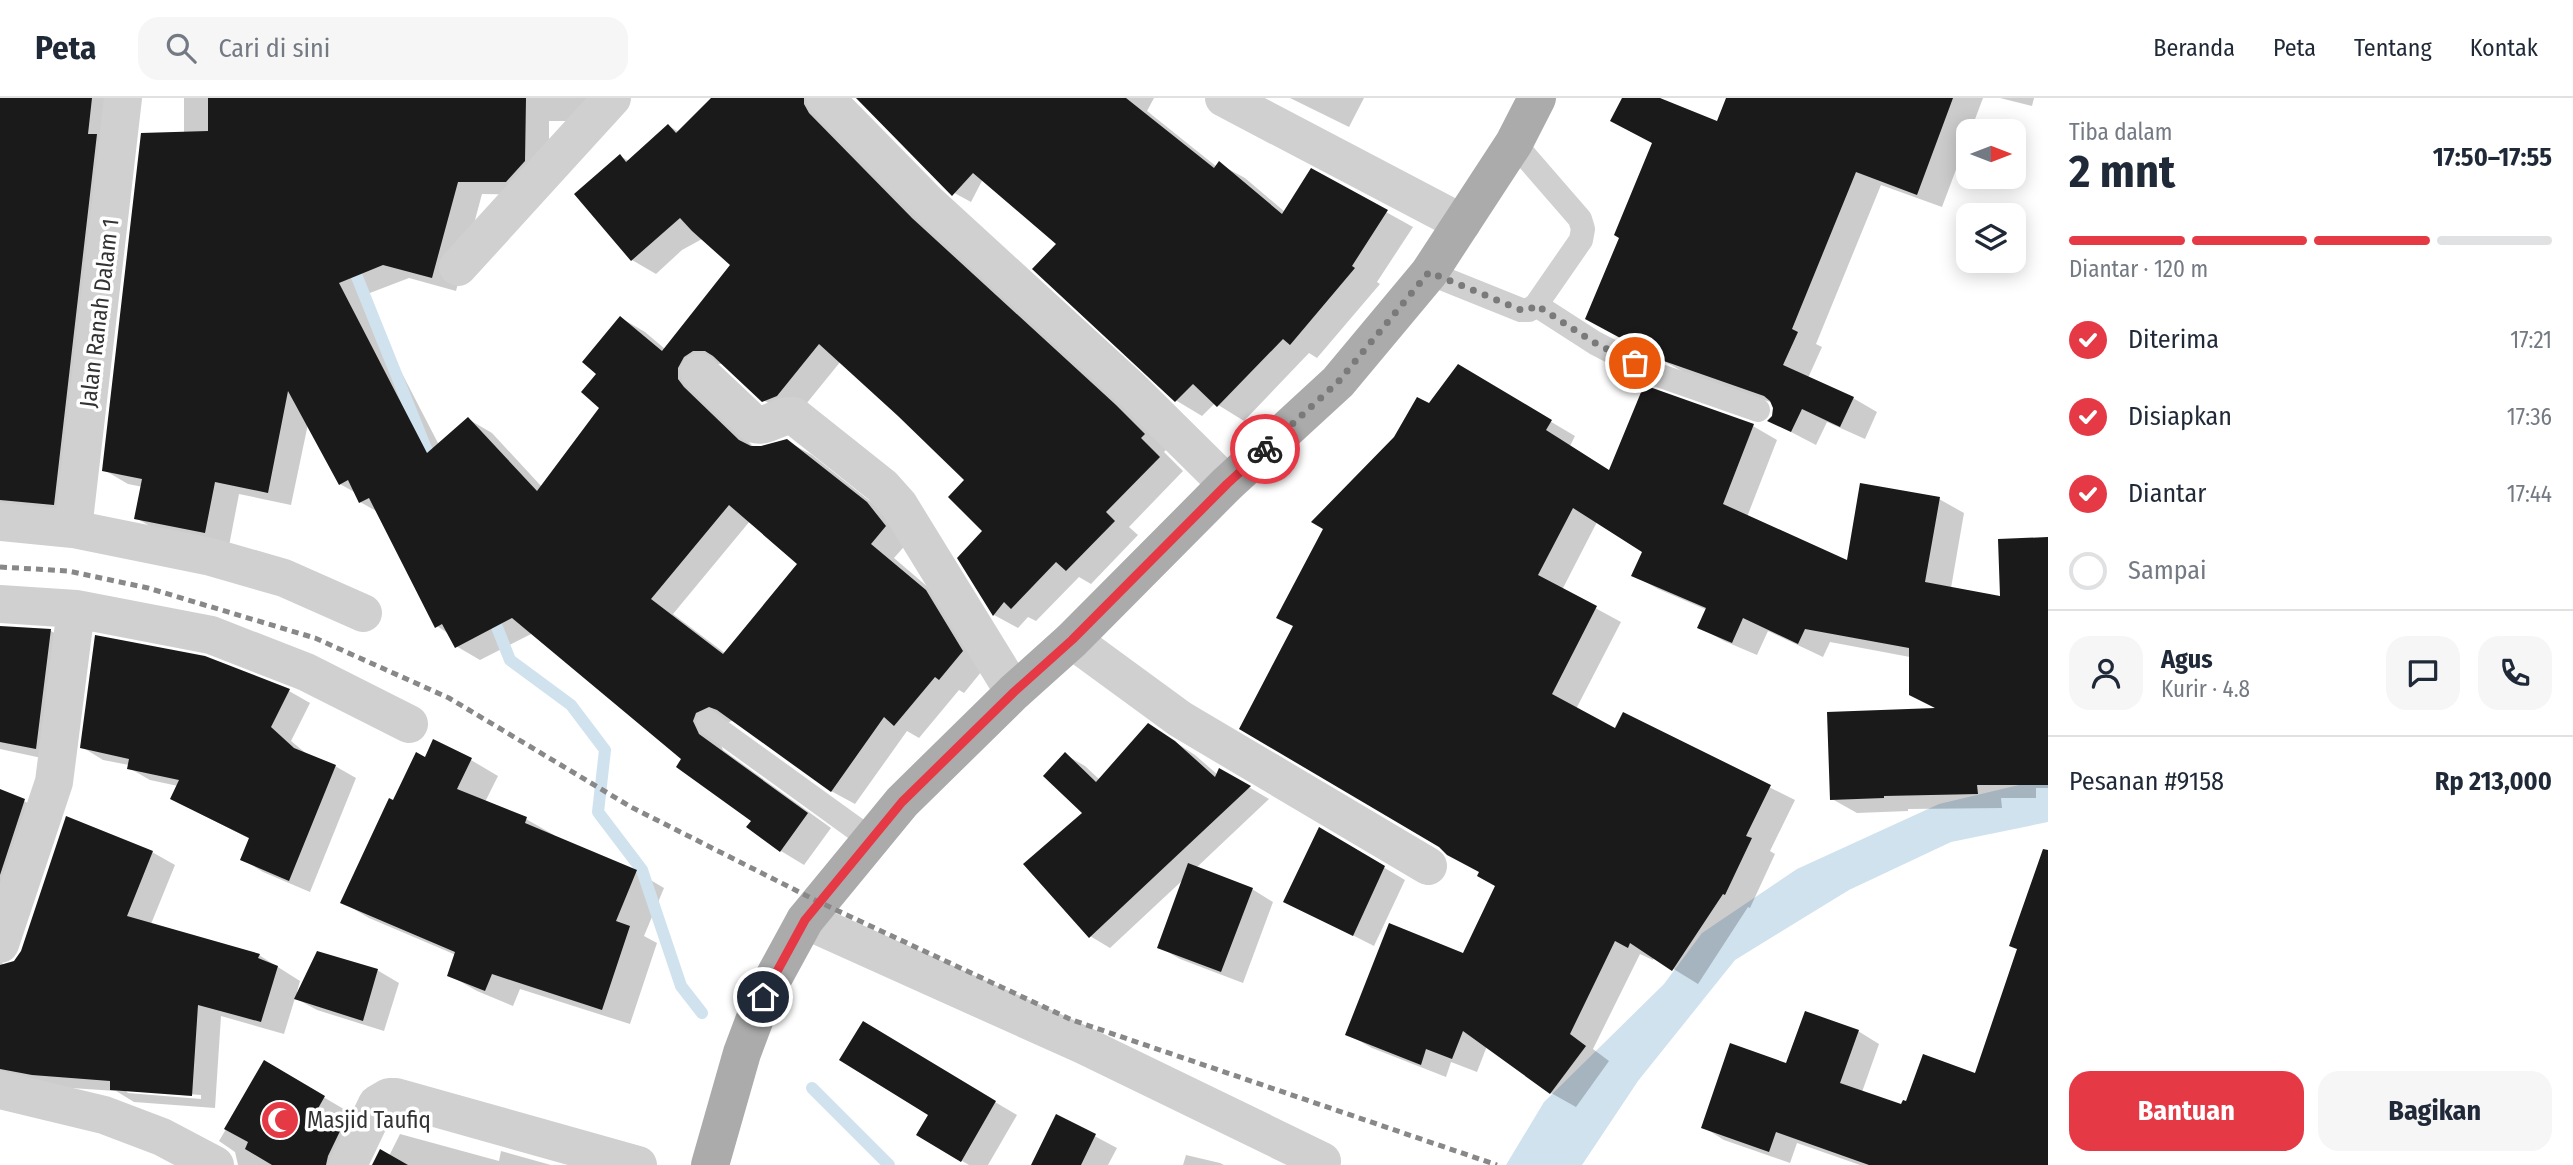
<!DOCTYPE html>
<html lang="id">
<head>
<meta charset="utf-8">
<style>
  body { margin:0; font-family:"Fira Sans Condensed",sans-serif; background:#f6f6f7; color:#1f2937; height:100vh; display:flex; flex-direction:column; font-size:26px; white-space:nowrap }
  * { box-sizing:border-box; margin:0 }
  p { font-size:23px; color:#747a83 }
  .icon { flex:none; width:38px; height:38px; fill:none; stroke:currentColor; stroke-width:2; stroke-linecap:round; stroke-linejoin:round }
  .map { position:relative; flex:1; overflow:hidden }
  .sheet { display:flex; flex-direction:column; background:#fff; width:525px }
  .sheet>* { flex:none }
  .needle { width:46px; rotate:90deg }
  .tools { position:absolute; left:1956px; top:21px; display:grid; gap:14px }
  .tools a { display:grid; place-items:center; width:70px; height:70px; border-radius:14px; background:#fff; box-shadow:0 4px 18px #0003; font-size:35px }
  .pin { position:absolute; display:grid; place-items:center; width:60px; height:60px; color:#fff; margin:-30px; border:4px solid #fff; border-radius:50%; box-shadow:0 2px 7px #0007 }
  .courier { position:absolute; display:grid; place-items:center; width:70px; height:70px; margin:-35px; border:5px solid #e63946; border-radius:50%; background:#fff; color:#222; box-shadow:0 2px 9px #0007 }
  .head em { font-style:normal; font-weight:700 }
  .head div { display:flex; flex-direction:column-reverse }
  .head { display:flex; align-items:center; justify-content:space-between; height:119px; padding:0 21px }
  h1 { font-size:46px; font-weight:700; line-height:52px }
  .bar { display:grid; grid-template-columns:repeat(4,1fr); gap:10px 7px; align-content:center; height:84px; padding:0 21px }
  .bar i { height:9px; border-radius:5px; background:#e0e1e3 }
  .bar .on { background:#e63946 }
  .bar p { grid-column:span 4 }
  .line { display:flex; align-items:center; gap:18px; padding:0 21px; border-top:2px solid #e0e1e3 }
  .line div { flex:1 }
  .round { display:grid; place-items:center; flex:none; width:74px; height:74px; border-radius:21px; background:#f6f6f7 }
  ol { padding:0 21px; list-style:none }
  li { display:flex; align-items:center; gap:21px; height:77px }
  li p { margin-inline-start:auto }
  li .icon { padding:7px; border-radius:50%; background:#e63946; color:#fff; stroke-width:4 }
  li:last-child { color:#747a83 }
  li i { width:38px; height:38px; border:4px solid #e0e1e3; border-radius:50% }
  .primary-button { display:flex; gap:14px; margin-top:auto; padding:14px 21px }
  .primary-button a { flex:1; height:80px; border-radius:21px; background:#e63946; color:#fff; font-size:28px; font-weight:700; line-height:80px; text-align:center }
  .primary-button a+a { background:#f6f6f7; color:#1f2937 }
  header { display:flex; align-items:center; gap:42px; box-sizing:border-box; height:98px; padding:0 35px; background:#fff; border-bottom:2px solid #e0e1e3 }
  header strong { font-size:33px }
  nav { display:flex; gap:38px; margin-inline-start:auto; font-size:24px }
  .search { width:490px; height:63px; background:#f6f6f7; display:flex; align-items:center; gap:18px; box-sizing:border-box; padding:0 24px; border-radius:21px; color:#747a83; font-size:26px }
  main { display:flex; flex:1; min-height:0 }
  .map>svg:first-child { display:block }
</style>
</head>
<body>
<header>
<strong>Peta</strong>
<div class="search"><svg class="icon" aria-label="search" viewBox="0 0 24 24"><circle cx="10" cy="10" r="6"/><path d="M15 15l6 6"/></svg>Cari di sini</div>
<nav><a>Beranda</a><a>Peta</a><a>Tentang</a><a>Kontak</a></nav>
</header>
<main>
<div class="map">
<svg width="2048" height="1067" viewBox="0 0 2048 1067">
  <rect width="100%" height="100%" fill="#fff"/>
  <path fill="#cfe2ee" d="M2019 687H2048V724L1951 744 1849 792 1735 862 1638 983 1582 1067H1506L1544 1004 1664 886 1702 835 1797 771 1939 706Z"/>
  <path fill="#0003" fill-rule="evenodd" d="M0 0H117L78 420 0 428Z
    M184 0H621L598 23H549V77L530 97 482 96 456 193 409 180 362 198 439 347 468 321 492 335 542 389 602 309 599 276 621 220 645 234 665 251 733 167 702 141 682 152 656 176 632 162 620 58 629 63 669 28 679 34 713 0H833L1168 350 1164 354 1183 373 1129 429 1138 437 1091 486 1079 479 1036 523 1028 519 1018 530 994 517 959 460 985 433 966 382 841 263 802 311 788 316 763 302 725 266H718L707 305 755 350 787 343 812 357 891 420 909 443 894 460 950 508 986 568 964 595 959 592 919 640 907 633 855 706 831 693 734 622 720 628 717 638 723 652 831 730 804 767 781 753 753 723 684 660 533 535 480 562 456 548 449 536 437 528 378 414 360 404 356 395 340 386 308 326 291 407 239 396 229 448 160 434 136 420 143 389 128 386 104 372 184 35ZM750 423 799 466 726 556 673 516Z
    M858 0H1025L971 104 947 91Z
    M1064 0H1154L1147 13 1217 69 1219 66 1245 80 1285 114 1312 73 1413 129 1377 184 1380 186 1317 260 1309 255 1244 323 1215 305 1202 318 1177 303 1035 171 1059 146Z
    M1290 0H1364L1349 29Z
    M1624 0H1643L1718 26 1728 0H1983L1942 109 1881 87 1816 246 1822 249 1808 280 1853 300 1877 314 1865 341 1827 324 1816 347 1770 323 1773 318V305L1687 276 1612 234 1621 140 1654 45Z
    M2000 0H2034L2032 8Z
    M1459 269 1575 338 1570 348 1611 374 1753 328 1777 342 1747 419 1848 464 1939 401 1964 415 1951 490 2002 500 2048 440V690H2036V700H2001L2002 710 1908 711V713L1857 715 1832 701 1937 611 1911 596 1910 559 1830 544 1823 559 1768 533 1757 557 1724 543 1699 529 1707 512 1658 491 1633 477 1644 453 1597 424 1562 492 1621 524 1576 611 1616 633 1623 617 1795 702 1770 753 1775 756 1750 810 1748 809 1698 886 1654 859 1653 862 1640 856 1593 951 1609 963 1576 1009 1551 995 1487 948 1477 974 1451 964 1446 979 1372 950 1347 936 1464 857 1497 788 1481 774 1294 528 1430 308Z
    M0 530 51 533 75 547 60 664 0 651Z
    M289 593 310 605 291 643 308 657 335 668 356 680 310 794 263 774 242 761 250 741 172 701 178 688 150 682 129 670V667L103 662 82 649Z
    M1149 627 1195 657 1218 677 1220 672 1269 701 1196 770 1252 791 1273 804 1243 885 1180 861 1159 849 1185 780 1110 850 1090 838 1084 715 1066 657 1085 668 1100 682Z
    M426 661 471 662 498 678 485 704 526 721 554 737 553 739 637 774 664 790 644 838 657 845 630 926 520 891 513 908 477 893 449 877 456 857 369 820 342 804 394 704Z
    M0 693 24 703 47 716 1 853 3 869 16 863 152 754 175 767 151 826 259 857 300 883 297 894 299 895 377 872 399 885 384 933 317 912 295 900 284 936 221 918 215 1010 134 1004 116 993 56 989 0 978ZM124 991 201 997V1001L128 995Z
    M1319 731 1405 782 1374 848 1285 803Z
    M2048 792V1067H1860L1797 1045 1790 1065 1724 1042 1703 1029 1787 967 1858 933 1879 946 1862 994 1902 1008 1976 977Z
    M863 926 1017 1017 988 1067H969L918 1037 930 1017Z
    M265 965 354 1017 361 1067H238L235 1054 219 1043Z
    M1057 1018 1117 1050 1108 1067H1033Z
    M400 1036 499 1063 501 1053 551 1067H374L389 1058Z
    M1186 1057 1220 1065 1224 1067H1183Z"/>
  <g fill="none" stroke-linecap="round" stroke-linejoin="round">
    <path stroke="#cfe2ee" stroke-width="12" d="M351 164 433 368
      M491 514 510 562 571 607 605 652 598 714 642 772 681 888 702 915
      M812 990 889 1067"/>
  </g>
  <path fill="#1a1a1a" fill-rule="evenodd" d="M0 0H92L88 36H97L54 407 0 402Z
    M208 0H526L525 63 506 84H458L432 180 383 167 339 185 427 355 468 319 537 393 599 310 581 294 596 276 582 264 620 218 662 253 730 167 692 133 680 120 631 163 574 96 620 56 626 64 668 26 676 35 711 0H804V6L809 15 912 120 1116 307 1145 336 1141 340 1160 359 1106 414 1115 423 1066 473 1056 464 1011 511 1004 504 993 518 957 460 982 433 948 399 964 382 898 318 819 246 777 298 762 304 713 258 705 253H693L684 259 678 270V281L684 289 739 342 751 348H761L787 341 867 404 886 428 871 446 926 492 963 553 939 582 935 579 894 628 884 619 831 694 717 612 709 609 696 615 693 623 699 636 808 715 780 754 746 729 751 723 676 669 681 661 512 520 455 550 442 526 435 530 369 400 359 405 348 382 339 387 288 293 268 395 215 384 205 435 134 421 142 381 102 373 141 35 208 33ZM729 407 797 466 723 556 651 501Z
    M856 0H1126L1214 70 1219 63 1282 116 1311 70 1388 112 1352 168 1355 170 1290 247 1283 241 1217 309 1193 286 1175 304 1032 171 1056 146 973 75 952 98Z
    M1622 0H1660L1717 23 1726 0H1953L1917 97 1856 74 1792 231 1798 234 1783 267 1854 299 1840 329 1802 311 1791 334 1767 323 1772 318 1773 310 1770 303 1764 298 1661 262 1585 221 1619 140 1614 137 1652 45 1610 23Z
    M1458 266 1552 322 1546 332 1609 372 1644 287 1754 326 1723 406 1847 462 1860 385 1940 399 1925 484 2000 498 1998 441 2048 439V687H1977L1978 696 1884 698V700L1830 702 1827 614 1935 610 1909 597V550L1805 531 1798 546 1743 520 1732 545 1697 530 1706 510 1631 478 1642 454 1573 410 1538 477 1597 508 1552 596 1615 630 1623 614 1771 687 1746 738 1752 740 1725 797 1723 796 1672 873 1630 845 1628 850 1615 843 1570 936 1586 948 1550 996 1463 933 1452 961 1426 951 1421 967 1345 937 1389 825 1463 855 1495 788 1477 778 1479 774 1447 757 1439 749 1239 631 1293 528 1276 520 1323 431 1311 424 1394 339 1417 299 1429 305Z
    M0 528 51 531 36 651 0 644Z
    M95 537 205 558 290 591 271 629 294 650 336 667 289 783 240 762 249 740 170 701 179 682 127 671 129 661 80 650Z
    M1148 625 1175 643 1215 679 1219 670 1251 688 1089 840 1023 766 1082 715 1043 678 1065 654 1096 684Z
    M433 641 472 660 457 691 527 719 525 725 637 772 616 823 630 828 602 912 492 876 485 893 447 878 455 854 340 805 389 700 393 702 416 654 425 659Z
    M0 691 25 701 0 777Z
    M66 718 153 753 127 818 260 856 258 860 278 868 261 924 198 907 192 998 110 992V983L32 977 0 971V867L14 863 21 853Z
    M1319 729 1385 768 1353 838 1283 804Z
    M2043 751 2048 752V1067H1869L1776 1034 1769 1054 1701 1030 1730 945 1786 965 1805 913 1859 932 1840 985 1901 1006 1903 1002 1906 1003 1923 956 1975 975 2017 851 2009 848Z
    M1188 765 1253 790 1221 874 1157 850Z
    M317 853 378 871 363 923 294 901Z
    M863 923 996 1003 961 1064 916 1037 928 1017 839 962Z
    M264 962 325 998 316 1014 342 1029 328 1058 326 1067H272L245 1051 248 1044 224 1031Z
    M1056 1016 1096 1036 1081 1067H1031Z
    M380 1051 408 1067H372Z"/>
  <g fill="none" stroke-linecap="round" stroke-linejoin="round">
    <path stroke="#d0d0d0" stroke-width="24" d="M1429 175 1521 212H1529L1536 207 1581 142 1583 131 1580 121 1514 45
      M1536 207 1595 245 1655 276 1758 312
      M708 624 870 741"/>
    <path stroke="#d0d0d0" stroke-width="38" d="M825 0 928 105 1131 291 1227 386
      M1224 0 1462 125
      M458 169 612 0
      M699 274 754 326C768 330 779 316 794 318L882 388 899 407 1014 594
      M0 424 73 431 211 459 284 480 363 515
      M73 431 123 0
      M0 506 76 511 211 537 306 574 409 626
      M1072 542 1180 621 1428 768
      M805 822 1083 947 1322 1063
      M0 846 54 684 76 511
      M0 992 104 1017 162 1039 215 1067
      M348 1067 377 1006 389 999H396L638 1067"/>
    <path stroke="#ababab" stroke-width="38" d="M710 1067 742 955 763 899 805 822 902 704 1014 594 1072 542 1227 386 1338 284 1429 175 1514 45 1537 0"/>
    <path stroke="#888" stroke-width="5" stroke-dasharray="7 5" stroke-linecap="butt" d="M0 469 68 473 148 490 315 540 449 600 631 709 819 804 1072 922 1497 1067"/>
  </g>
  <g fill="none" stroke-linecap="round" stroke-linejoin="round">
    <path stroke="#7a7a7a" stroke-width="7" stroke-dasharray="0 12.6" d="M1265 351 1338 284 1429 174 1521 212H1529L1536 207 1595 245 1635 265"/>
    <path stroke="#e63946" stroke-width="9" d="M763 899 805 822 902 704 1014 594 1072 542 1227 386 1265 351"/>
  </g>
  <defs>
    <symbol id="mosque-disc" viewBox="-11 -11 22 22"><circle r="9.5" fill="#e63946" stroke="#fff"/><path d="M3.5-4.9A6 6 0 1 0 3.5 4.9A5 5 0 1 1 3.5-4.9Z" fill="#fff"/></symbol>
  </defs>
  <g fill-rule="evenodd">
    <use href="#mosque-disc" x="258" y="1000" width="44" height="44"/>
  </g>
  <g text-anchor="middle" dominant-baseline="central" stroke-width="7" stroke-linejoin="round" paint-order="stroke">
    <g font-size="23" fill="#333" stroke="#fff">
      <text transform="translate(99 215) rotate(-83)">Jalan Ranah Dalam 1</text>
    </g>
    <g font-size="23" fill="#333" stroke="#fff" text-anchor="start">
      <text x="307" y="1022">Masjid Taufiq</text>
    </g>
  </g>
</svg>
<div class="tools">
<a><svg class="needle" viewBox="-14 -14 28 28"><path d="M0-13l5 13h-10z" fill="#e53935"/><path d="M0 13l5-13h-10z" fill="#747a83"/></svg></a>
<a><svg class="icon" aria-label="layers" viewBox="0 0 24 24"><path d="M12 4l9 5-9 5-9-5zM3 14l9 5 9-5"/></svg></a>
</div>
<div class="pin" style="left:1635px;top:265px;background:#ea580c"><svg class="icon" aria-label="bag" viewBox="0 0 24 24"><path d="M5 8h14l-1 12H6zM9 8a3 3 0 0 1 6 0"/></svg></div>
<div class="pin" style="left:763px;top:899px;background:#1f2937"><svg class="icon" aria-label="home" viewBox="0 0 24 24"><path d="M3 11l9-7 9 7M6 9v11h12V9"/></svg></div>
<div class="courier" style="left:1265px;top:351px"><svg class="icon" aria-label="bike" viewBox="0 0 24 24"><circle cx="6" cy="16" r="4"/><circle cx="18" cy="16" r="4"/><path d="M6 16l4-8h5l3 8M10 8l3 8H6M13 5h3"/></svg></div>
</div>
<section class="sheet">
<div class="head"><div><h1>2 mnt</h1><p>Tiba dalam</p></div><em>17:50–17:55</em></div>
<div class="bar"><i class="on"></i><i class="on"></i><i class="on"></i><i></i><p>Diantar · 120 m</p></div>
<ol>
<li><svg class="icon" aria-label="check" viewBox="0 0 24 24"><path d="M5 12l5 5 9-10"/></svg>Diterima<p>17:21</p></li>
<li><svg class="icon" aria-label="check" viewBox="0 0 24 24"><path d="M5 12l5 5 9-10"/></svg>Disiapkan<p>17:36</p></li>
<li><svg class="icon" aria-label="check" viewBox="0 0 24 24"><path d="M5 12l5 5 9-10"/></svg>Diantar<p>17:44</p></li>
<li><i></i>Sampai</li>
</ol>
<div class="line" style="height:126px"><a class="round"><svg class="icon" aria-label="person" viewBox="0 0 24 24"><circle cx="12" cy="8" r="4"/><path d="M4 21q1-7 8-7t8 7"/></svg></a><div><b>Agus</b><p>Kurir · 4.8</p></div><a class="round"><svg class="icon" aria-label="chat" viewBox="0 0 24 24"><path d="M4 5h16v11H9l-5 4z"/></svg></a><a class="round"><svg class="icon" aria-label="phone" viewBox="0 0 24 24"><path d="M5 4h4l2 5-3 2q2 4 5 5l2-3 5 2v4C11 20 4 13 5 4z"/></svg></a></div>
<div class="line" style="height:91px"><div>Pesanan #9158</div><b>Rp 213,000</b></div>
<div class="primary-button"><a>Bantuan</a><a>Bagikan</a></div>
</section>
</main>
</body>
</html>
